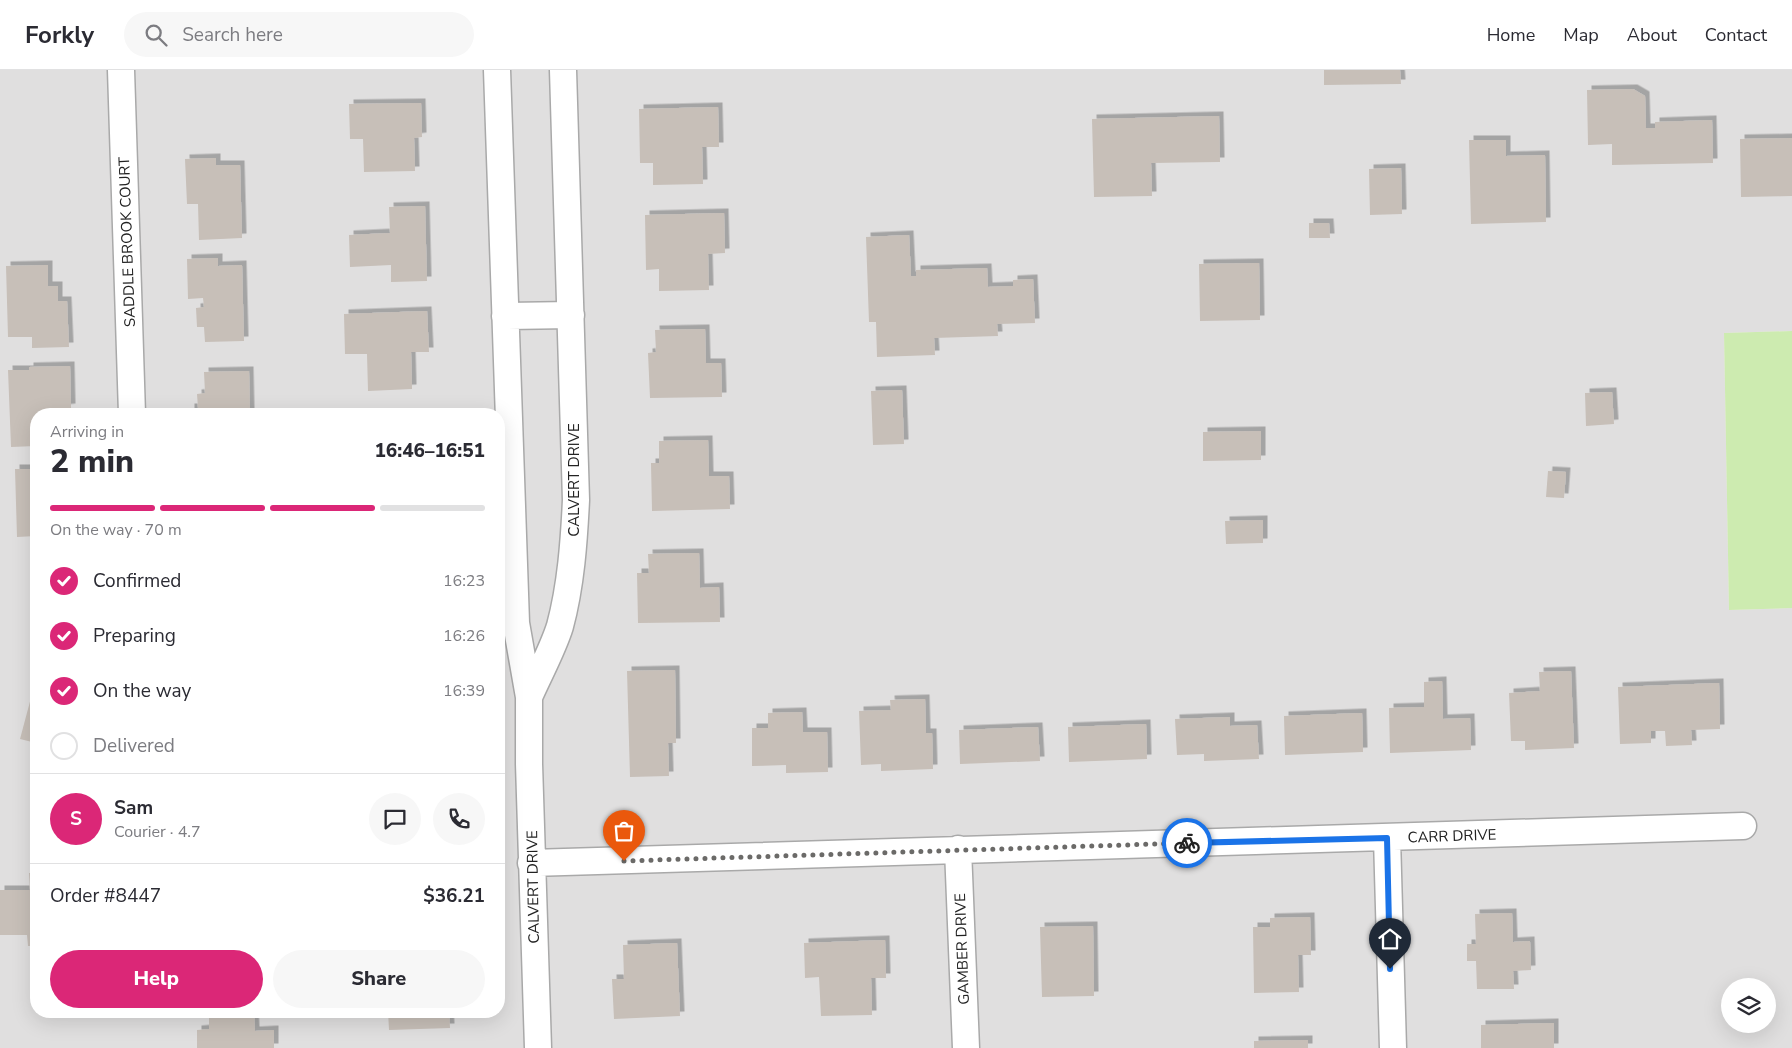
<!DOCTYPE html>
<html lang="en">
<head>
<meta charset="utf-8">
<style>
  body { margin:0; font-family:"Nunito Sans",sans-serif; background:#f7f7f7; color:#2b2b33; height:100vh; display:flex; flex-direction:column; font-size:19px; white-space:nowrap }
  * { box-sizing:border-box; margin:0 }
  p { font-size:16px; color:#7c7c81 }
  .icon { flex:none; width:28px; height:28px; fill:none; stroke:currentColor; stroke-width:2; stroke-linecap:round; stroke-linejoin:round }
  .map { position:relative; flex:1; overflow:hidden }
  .panel { position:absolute; left:30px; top:338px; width:475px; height:610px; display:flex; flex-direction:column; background:#fff; border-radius:20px; box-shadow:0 5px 20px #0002 }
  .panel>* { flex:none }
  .controls { position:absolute; left:1721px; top:908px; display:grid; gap:10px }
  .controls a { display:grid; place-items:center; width:55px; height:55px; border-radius:50%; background:#fff; box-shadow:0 5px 20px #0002; font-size:25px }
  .pin { position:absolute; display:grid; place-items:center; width:42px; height:42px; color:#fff; margin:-51px -21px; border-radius:50% 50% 50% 0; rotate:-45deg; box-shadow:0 0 5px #0007 }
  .pin .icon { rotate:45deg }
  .courier { position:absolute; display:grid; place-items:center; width:50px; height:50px; margin:-25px; border:4px solid #1a73e8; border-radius:50%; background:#fff; color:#222; box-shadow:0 1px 6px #0007 }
  .summary em { font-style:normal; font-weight:800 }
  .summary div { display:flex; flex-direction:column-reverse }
  .summary { display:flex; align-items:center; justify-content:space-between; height:85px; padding:0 20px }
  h1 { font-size:32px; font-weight:800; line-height:38px }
  .bar { display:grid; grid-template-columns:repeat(4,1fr); gap:8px 5px; align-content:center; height:60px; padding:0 20px }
  .bar i { height:6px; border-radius:4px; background:#e1e1e2 }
  .bar .selected { background:#db2777 }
  .bar p { grid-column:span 4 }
  .line { display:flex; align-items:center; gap:12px; padding:0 20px; border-top:1px solid #e1e1e2 }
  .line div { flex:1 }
  .round { display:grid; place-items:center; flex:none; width:52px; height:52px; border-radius:26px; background:#f7f7f7 }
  ol { padding:0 20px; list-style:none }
  li { display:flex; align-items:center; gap:15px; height:55px }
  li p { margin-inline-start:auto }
  li .icon { padding:5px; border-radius:50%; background:#db2777; color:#fff; stroke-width:4 }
  li:last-child { color:#7c7c81 }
  li i { width:28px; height:28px; border:2px solid #e1e1e2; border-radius:50% }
  .cta { display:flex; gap:10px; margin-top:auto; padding:10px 20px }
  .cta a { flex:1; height:58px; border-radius:30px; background:#db2777; color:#fff; font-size:20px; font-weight:800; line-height:58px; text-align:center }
  .cta a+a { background:#f7f7f7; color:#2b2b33 }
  header { display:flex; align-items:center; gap:30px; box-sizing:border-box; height:70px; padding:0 25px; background:#fff; border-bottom:1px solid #e1e1e2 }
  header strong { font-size:24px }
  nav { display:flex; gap:28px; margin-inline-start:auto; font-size:18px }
  .search { width:350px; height:45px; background:#f7f7f7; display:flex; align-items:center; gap:12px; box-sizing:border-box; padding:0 18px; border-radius:28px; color:#7c7c81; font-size:19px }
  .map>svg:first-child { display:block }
</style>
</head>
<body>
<header>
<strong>Forkly</strong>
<div class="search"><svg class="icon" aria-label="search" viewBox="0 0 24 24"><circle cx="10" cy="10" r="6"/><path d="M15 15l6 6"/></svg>Search here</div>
<nav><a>Home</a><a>Map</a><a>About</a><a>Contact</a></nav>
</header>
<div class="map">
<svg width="1792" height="978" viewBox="0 0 1792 978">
  <defs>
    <filter id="shadow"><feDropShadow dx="4.5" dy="-4.5" stdDeviation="0" flood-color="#0004"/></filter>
  </defs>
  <rect width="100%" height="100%" fill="#f2efe9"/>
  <path fill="#e0dfdf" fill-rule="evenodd" d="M0 0H1792V261L1724 263 1729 540 1792 538V978H0ZM36 344H499V941H36ZM1730 916H1768V954H1730Z"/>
  <path fill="#cdebb0" d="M1792 261V538L1729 540 1724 263Z"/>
  <path fill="#c7bfb8" filter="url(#shadow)" d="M1324 0H1400L1401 14 1324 15Z
    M1633 19 1645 26 1646 58H1655V52L1712 50 1713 93 1612 95V74L1588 75 1587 20Z
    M421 33 422 67 414 68 415 101 364 102 363 69H350L349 34Z
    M718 37 719 77H702L703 114 653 115V93H640L639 39Z
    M1219 46 1220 92 1151 93 1152 126 1094 127 1092 49Z
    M1792 68V126L1741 127 1740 69Z
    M1469 70H1506V86L1545 85 1546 152 1471 154Z
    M216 88V95H240L242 168 199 170 198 134H187L185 89Z
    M1401 98 1402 144 1370 145 1369 99Z
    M425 136 427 211 391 212V195L350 197 349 165 390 163 389 137Z
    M724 143 725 183 708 184 709 220 659 221V199L646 200 645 145Z
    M1309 153H1329L1330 168H1309Z
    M909 165 911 206H916V200L987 198 988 217 1013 216V210L1033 209 1035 253 997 254 998 266 934 268 935 285 877 287 876 252H869L866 167Z
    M218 188V196L242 195 244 271 205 272 204 257H197L196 238 204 237 203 228 188 229 187 189Z
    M1259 193 1260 250 1200 251 1199 194Z
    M48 195V216H58V231H67L69 277 32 278V267H8L6 196Z
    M427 241 429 282H411L412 319 368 321 367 284H345L344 244Z
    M705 259 706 293H721L722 327 650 328 648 283 656 282 655 260Z
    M70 296 71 338 62 339 63 344H36V376L11 377 8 300H29V297Z
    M249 301 250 344H190V338H198L197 324 205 323 204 302Z
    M902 320 904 374 873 375 871 321Z
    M1612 322 1614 354 1586 356 1585 323Z
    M1261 361V390L1203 391V362Z
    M708 370 709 406H729L730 439 652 441 651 393H659V371Z
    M15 399H36V466L17 467Z
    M1548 401 1566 402 1564 428 1546 427Z
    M1263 450V473L1226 474 1225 451Z
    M699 483 700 518 719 517 720 552 638 553 637 503H649L648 484Z
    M675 600 676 673H668L669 706 630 707 627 601Z
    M1571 601 1574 678 1525 680V671H1511L1509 623 1540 621 1539 602Z
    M1442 611 1443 649 1470 648 1471 680 1390 683 1389 638 1424 637V612Z
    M1719 613 1720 659 1691 660 1692 675 1666 676 1665 661H1651V673L1620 674 1618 617Z
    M32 624 36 625V673L20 669Z
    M925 629 926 663H932L933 699 881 701V694L861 695 859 641 891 640 890 630Z
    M802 642 803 662H827L828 702 786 703V695L752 696V658H768V643Z
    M1362 643 1363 682 1285 685 1284 646Z
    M1230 647V656L1257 655 1259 689 1204 691V684L1177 685 1175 649Z
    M1146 654 1147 689 1069 692 1068 657Z
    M1038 657 1040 691 960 694 959 660Z
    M29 803H36V876H28L27 865H0V820H30Z
    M1512 843 1513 872 1530 871 1531 900 1513 901 1514 919H1477L1476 891H1467V874H1476L1475 844Z
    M1310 847 1311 885H1298L1299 922 1254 923 1253 857H1270V848Z
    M1093 856 1094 926 1042 927 1040 857Z
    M885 870 886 908H871L872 945 821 946 819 907 805 908 804 873Z
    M677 873 680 946 614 949 612 909H624L623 875Z
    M209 941H254L255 961 274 960V978H197V960L209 959Z
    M388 941H449L450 958 389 960Z
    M1554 953V978H1481V955Z
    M1308 970V978H1254V971Z"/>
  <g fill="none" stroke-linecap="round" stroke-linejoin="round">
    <defs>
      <path id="minor" d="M121 0 132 344
        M497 0 516 553 529 627V694L538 978
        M505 246 571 245
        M529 627C539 604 553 579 560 556 571 515 574 471 576 430L563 0
        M1387 768 1393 978
        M958 779 966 978
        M531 793 1743 756"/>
    </defs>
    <use href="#minor" stroke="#a9a9a9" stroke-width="29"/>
    <use href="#minor" stroke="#fff" stroke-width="26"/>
  </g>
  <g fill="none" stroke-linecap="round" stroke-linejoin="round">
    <path stroke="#6b6a68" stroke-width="5" stroke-dasharray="0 9" d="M624 791 1187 773"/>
    <path stroke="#1a73e8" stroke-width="6" d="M1187 773 1387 768 1390 899"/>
  </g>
  <g text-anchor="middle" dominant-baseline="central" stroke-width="4" stroke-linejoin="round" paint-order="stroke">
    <g font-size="15" fill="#222" stroke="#fff">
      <text transform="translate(127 172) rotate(-92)">SADDLE BROOK COURT</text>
      <text transform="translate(574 410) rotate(-90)">CALVERT DRIVE</text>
      <text transform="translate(1452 766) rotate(-2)">CARR DRIVE</text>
      <text transform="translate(533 817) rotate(-91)">CALVERT DRIVE</text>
      <text transform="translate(962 879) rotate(-92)">GAMBER DRIVE</text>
    </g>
  </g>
</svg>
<div class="controls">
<a><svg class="icon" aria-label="layers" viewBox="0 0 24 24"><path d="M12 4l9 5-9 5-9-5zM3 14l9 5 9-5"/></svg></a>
</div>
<div class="pin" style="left:624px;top:791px;background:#ea580c"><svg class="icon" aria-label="bag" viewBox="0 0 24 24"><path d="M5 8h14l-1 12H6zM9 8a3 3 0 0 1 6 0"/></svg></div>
<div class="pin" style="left:1390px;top:899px;background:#1f2937"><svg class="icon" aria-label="home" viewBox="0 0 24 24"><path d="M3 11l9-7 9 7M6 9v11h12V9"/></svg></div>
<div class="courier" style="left:1187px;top:773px"><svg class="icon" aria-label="bike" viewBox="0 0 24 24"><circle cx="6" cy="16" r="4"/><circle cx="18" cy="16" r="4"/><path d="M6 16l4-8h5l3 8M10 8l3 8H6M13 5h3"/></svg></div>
<section class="panel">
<div class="summary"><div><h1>2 min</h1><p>Arriving in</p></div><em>16:46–16:51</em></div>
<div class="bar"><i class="selected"></i><i class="selected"></i><i class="selected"></i><i></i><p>On the way · 70 m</p></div>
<ol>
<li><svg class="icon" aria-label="check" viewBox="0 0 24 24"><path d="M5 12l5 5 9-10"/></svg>Confirmed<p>16:23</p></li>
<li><svg class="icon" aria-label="check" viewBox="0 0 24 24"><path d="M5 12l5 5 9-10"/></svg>Preparing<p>16:26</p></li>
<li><svg class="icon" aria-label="check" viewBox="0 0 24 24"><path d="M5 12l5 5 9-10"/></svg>On the way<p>16:39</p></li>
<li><i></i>Delivered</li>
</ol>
<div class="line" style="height:90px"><b class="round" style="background:#db2777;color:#fff">S</b><div><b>Sam</b><p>Courier · 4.7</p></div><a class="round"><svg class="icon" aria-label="chat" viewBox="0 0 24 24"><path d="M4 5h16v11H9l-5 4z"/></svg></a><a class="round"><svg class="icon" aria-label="phone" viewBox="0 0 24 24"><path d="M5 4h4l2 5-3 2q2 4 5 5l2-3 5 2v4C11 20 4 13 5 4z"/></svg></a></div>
<div class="line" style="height:65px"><div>Order #8447</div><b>$36.21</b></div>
<div class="cta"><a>Help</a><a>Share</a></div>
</section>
</div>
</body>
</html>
